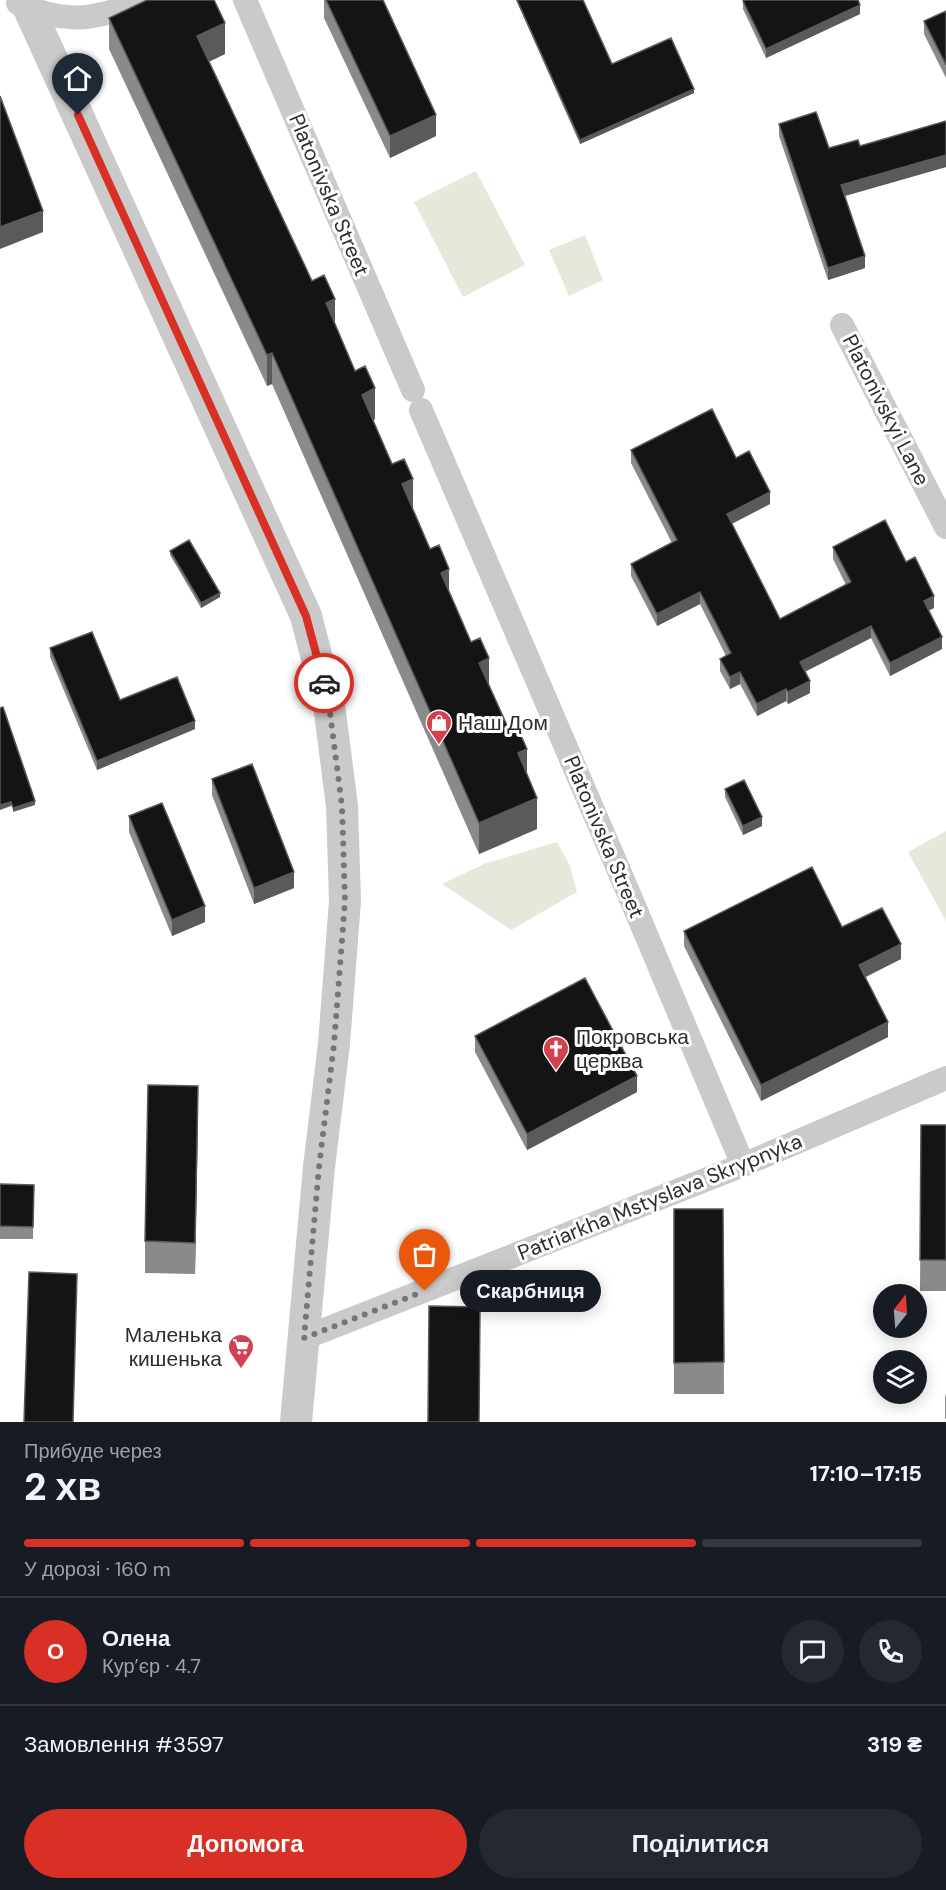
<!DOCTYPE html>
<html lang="uk">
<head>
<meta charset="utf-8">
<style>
  body { margin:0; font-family:"DM Sans",sans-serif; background:#242831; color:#f1f3f6; height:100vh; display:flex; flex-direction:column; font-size:22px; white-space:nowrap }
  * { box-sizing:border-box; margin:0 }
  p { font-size:20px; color:#9ea1a6 }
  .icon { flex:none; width:33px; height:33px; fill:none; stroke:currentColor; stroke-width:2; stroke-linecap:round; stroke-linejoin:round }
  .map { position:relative; height:1422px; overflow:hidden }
  .side { display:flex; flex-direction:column; background:#171b24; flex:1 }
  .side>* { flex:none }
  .needle { width:39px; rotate:17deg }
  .fabs { position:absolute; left:873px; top:1284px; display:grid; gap:12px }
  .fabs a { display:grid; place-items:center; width:54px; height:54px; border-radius:50%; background:#171b24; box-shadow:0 3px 15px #0003; font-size:30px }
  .pin { position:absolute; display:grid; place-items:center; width:51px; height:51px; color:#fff; margin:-62px -26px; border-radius:50% 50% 50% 0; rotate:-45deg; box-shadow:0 0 6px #0007 }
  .pin .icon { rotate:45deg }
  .courier { position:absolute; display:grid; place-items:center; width:60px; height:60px; margin:-30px; border:4px solid #d93025; border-radius:50%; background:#fff; color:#222; box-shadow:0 2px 8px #0007 }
  .bubble { position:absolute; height:42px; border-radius:21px; background:#171b24; box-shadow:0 3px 15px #0003; font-size:20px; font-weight:800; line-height:42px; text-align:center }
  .head em { font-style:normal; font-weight:800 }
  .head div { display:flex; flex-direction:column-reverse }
  .head { display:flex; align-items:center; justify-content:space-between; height:102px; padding:0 24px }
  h1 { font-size:39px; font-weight:800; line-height:45px }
  .bar { display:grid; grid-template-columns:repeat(4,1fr); gap:9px 6px; align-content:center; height:72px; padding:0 24px }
  .bar i { height:8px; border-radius:4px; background:#363941 }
  .bar .on { background:#d93025 }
  .bar p { grid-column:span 4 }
  .line { display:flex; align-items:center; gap:15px; padding:0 24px; border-top:2px solid #363941 }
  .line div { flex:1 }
  .round { display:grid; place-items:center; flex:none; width:63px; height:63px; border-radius:32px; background:#242831 }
  .action { display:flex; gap:12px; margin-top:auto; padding:12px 24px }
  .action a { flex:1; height:69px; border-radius:36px; background:#d93025; color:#fff; font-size:24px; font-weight:800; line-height:69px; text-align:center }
  .action a+a { background:#242831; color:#f1f3f6 }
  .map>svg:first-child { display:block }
</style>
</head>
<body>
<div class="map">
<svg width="946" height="1422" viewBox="0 0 946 1422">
  <rect width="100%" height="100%" fill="#fff"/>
  <path fill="#e4e9dc" d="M476 171 525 265 463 297 414 202Z
    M585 235 603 280 569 296 549 250Z
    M946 831V921L908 852Z
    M557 842 570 866 577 892 511 930 442 884 484 864Z"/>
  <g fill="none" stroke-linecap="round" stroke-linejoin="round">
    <path stroke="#cacaca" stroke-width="24" d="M245 0 413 390
      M18 3C67 26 97 19 146 0
      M842 325 946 527
      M421 410 629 894 743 1165
      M304 1338 743 1165 946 1078"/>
    <path stroke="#cacaca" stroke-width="32" d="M25 0 306 616 329 705 342 806 345 901 334 1044 319 1167 296 1422"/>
  </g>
  <path fill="#8a8a8a" d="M324 0H383L436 136 390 158 324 18Z
    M516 0H583L612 64 694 93 580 144Z
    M743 1 860 14 766 58 743 9Z
    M946 11V78L924 34V21Z
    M109 18 225 54 209 62 312 281 335 324 375 419 373 421 449 592 527 774 537 829 479 854 272 384 267 386 109 49Z
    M946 121V167L845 196 865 268 828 280 779 136V124L829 148 860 146Z
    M631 450 736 458 770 504 732 524 780 619 846 585 833 559V547L906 562 934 608 929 610 942 649 890 676 871 638 805 672 810 693 788 704 786 701 757 716 740 684 730 689 720 671V659L726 656 700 604 657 626 631 576V564L672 543 631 463Z
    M170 551 220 597 201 608 170 555Z
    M50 648 120 700 195 729 97 770 50 657Z
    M212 779 294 888 254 904 212 795Z
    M725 789 762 826 743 835 725 797Z
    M129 816 205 922 172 936 129 832Z
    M842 927 901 959 866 977 888 1037 761 1101 684 946V931Z
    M475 1036 637 1092 527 1150 475 1052Z
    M198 1118 195 1274 145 1273V1241Z
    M921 1125H946V1291H920Z
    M0 1184 34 1185 33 1239H0Z
    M674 1209H723L724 1394H674Z
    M946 1393V1419L945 1418V1398Z"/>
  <path fill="#5a5a5a" d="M860 5V14L766 58V49Z
    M225 23V54L197 67V36Z
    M694 89V93L580 144V140Z
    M436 115V136L390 158V136Z
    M946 155V167L841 197V185Z
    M43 211V232L0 249V227Z
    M865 256V268L828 280V268Z
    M335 299V330L326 303Z
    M272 353V384L267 386V355Z
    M375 388V419L362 426V395Z
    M413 479V510L402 484Z
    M770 492V504L727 526V514Z
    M449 569V600L441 573Z
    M700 592V604L657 626V614Z
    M220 593V597L201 608V603Z
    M934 596V608L924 613V601Z
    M871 626V638L800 674V662Z
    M942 637V649L890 676V663Z
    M489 658V689L479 663Z
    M740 672V684L730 689V677Z
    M810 681V693L788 704V692Z
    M786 689V701L757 716V704Z
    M195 721V729L97 770V761Z
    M527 749V780L518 753Z
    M537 798V829L479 854V823Z
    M35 801V805L13 812V808Z
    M11 802V806L0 810V805Z
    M762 817V826L743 835V826Z
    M294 872V888L254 904V888Z
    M205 906V922L172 936V920Z
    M901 944V959L859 980V965Z
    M888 1022V1037L761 1101V1085Z
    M637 1076V1092L527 1150V1134Z
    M198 1086V1118L195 1274V1243Z"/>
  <path fill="#141414" stroke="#5a5a5a" stroke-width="1.5" d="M147 0H214L225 23 197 36 312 281 324 275 335 299 326 303 355 371 365 366 375 388 362 395 392 464 404 459 413 479 402 484 430 549 439 545 449 569 441 573 471 642 480 638 484 647 489 658 479 663 510 732 518 729 527 749 518 753 537 798 479 823 272 353 267 355 109 18Z
    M326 0H383L436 115 390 136Z
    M517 0H583L612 64 671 38 694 89 580 140Z
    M745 0H858L860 5 766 49 743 1Z
    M946 11V65L924 21Z
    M0 96 43 211 0 227Z
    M816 112 829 148 858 140 860 146 946 121V155L841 185 865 256 828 268 779 124Z
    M712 409 736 458 749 451 770 492 727 514 780 619 851 582 833 547 885 520 906 562 915 557 934 596 924 601 942 637 890 663 871 626 800 662 810 681 788 692 786 689 757 704 740 672 730 677 720 659 731 653 700 592 657 614 631 564 677 540 631 450Z
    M189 540 220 593 201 603 170 551Z
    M92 632 120 700 177 677 195 721 97 761 50 648Z
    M3 707 35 801 13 808 11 802 0 805V708Z
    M252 764 294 872 254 888 212 779Z
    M744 780 762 817 743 826 725 789Z
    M162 803 205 906 172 920 129 816Z
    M812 867 842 927 882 908 901 944 859 965 888 1022 761 1085 684 931Z
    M585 978 637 1076 527 1134 475 1036Z
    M148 1085 198 1086 195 1243 145 1241Z
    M921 1125H946V1260H920Z
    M0 1184 34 1185 33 1227 0 1226Z
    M674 1209H723L724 1362 674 1363Z
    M29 1272 77 1274 73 1422H24Z
    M429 1306 480 1307 479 1422H428Z"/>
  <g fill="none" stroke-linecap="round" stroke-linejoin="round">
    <path stroke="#767676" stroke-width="6" stroke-dasharray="0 10.8" d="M324 683 329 705 342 806 345 901 334 1044 319 1167 304 1338 425 1291"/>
    <path stroke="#d93025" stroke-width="8" d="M78 115 306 616 324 683"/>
  </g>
  <defs>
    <symbol id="shop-pin" viewBox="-11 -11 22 30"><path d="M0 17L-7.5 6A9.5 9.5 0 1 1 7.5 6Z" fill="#d34150" stroke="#fff"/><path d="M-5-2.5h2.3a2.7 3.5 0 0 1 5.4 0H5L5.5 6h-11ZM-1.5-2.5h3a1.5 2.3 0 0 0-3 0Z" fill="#fff"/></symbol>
    <symbol id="church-pin" viewBox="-11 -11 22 30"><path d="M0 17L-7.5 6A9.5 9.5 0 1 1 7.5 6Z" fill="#d34150" stroke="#fff"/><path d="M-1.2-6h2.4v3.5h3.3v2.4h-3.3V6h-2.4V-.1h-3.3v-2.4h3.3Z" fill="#fff"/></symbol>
    <symbol id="supermarket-pin" viewBox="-11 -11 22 30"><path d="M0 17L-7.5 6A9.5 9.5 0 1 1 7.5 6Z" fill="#d34150" stroke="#fff"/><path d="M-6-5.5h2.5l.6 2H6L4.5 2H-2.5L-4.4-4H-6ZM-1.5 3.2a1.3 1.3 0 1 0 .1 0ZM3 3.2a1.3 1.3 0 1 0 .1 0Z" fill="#fff"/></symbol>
  </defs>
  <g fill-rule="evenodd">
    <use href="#shop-pin" x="424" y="708" width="30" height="40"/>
    <use href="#church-pin" x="541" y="1034" width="30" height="40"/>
    <use href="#supermarket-pin" x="226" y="1332" width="30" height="40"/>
  </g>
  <g text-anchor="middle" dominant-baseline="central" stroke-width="6" stroke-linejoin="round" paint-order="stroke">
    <g font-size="21" fill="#2d2d2d" stroke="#fff">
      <text transform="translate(329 195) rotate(67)">Platonivska Street</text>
      <text transform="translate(886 410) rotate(63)">Platonivskyi Lane</text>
      <text transform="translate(604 837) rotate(67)">Platonivska Street</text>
      <text transform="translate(660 1197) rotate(-22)">Patriarkha Mstyslava Skrypnyka</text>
    </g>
    <g font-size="21" fill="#2d2d2d" stroke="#fff" text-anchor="start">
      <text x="458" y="723">Наш Дом</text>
      <text x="576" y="1037">Покровська<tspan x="576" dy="24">церква</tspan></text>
      <text x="222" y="1335" text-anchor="end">Маленька<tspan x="222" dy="24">кишенька</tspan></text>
    </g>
  </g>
</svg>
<div class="fabs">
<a><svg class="needle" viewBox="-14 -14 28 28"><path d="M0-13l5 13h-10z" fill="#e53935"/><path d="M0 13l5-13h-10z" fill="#9ea1a6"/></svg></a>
<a><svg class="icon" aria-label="layers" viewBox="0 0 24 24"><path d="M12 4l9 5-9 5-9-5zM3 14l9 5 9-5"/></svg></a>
</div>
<div class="pin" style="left:425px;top:1291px;background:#ea580c"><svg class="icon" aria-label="bag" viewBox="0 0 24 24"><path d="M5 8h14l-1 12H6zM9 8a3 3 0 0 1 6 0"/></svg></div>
<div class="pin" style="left:78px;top:115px;background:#1f2937"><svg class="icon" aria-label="home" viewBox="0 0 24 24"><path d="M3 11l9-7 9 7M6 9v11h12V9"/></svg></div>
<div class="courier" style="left:324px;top:683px"><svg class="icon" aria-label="car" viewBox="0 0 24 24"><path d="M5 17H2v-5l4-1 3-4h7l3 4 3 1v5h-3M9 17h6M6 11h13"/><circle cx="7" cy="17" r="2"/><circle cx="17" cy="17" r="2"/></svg></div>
<div class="bubble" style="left:460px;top:1270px;width:141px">Скарбниця</div>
</div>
<section class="side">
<div class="head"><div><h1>2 хв</h1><p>Прибуде через</p></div><em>17:10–17:15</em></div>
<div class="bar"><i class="on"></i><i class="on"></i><i class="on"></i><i></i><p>У дорозі · 160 m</p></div>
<div class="line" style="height:108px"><b class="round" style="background:#d93025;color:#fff">О</b><div><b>Олена</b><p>Кур’єр · 4.7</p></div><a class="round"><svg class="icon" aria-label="chat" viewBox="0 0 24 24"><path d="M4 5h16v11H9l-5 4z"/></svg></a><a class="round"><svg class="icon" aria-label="phone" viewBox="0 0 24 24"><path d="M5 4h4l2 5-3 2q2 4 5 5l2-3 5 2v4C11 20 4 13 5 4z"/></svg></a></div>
<div class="line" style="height:78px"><div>Замовлення #3597</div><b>319 ₴</b></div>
<div class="action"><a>Допомога</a><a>Поділитися</a></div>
</section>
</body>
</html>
